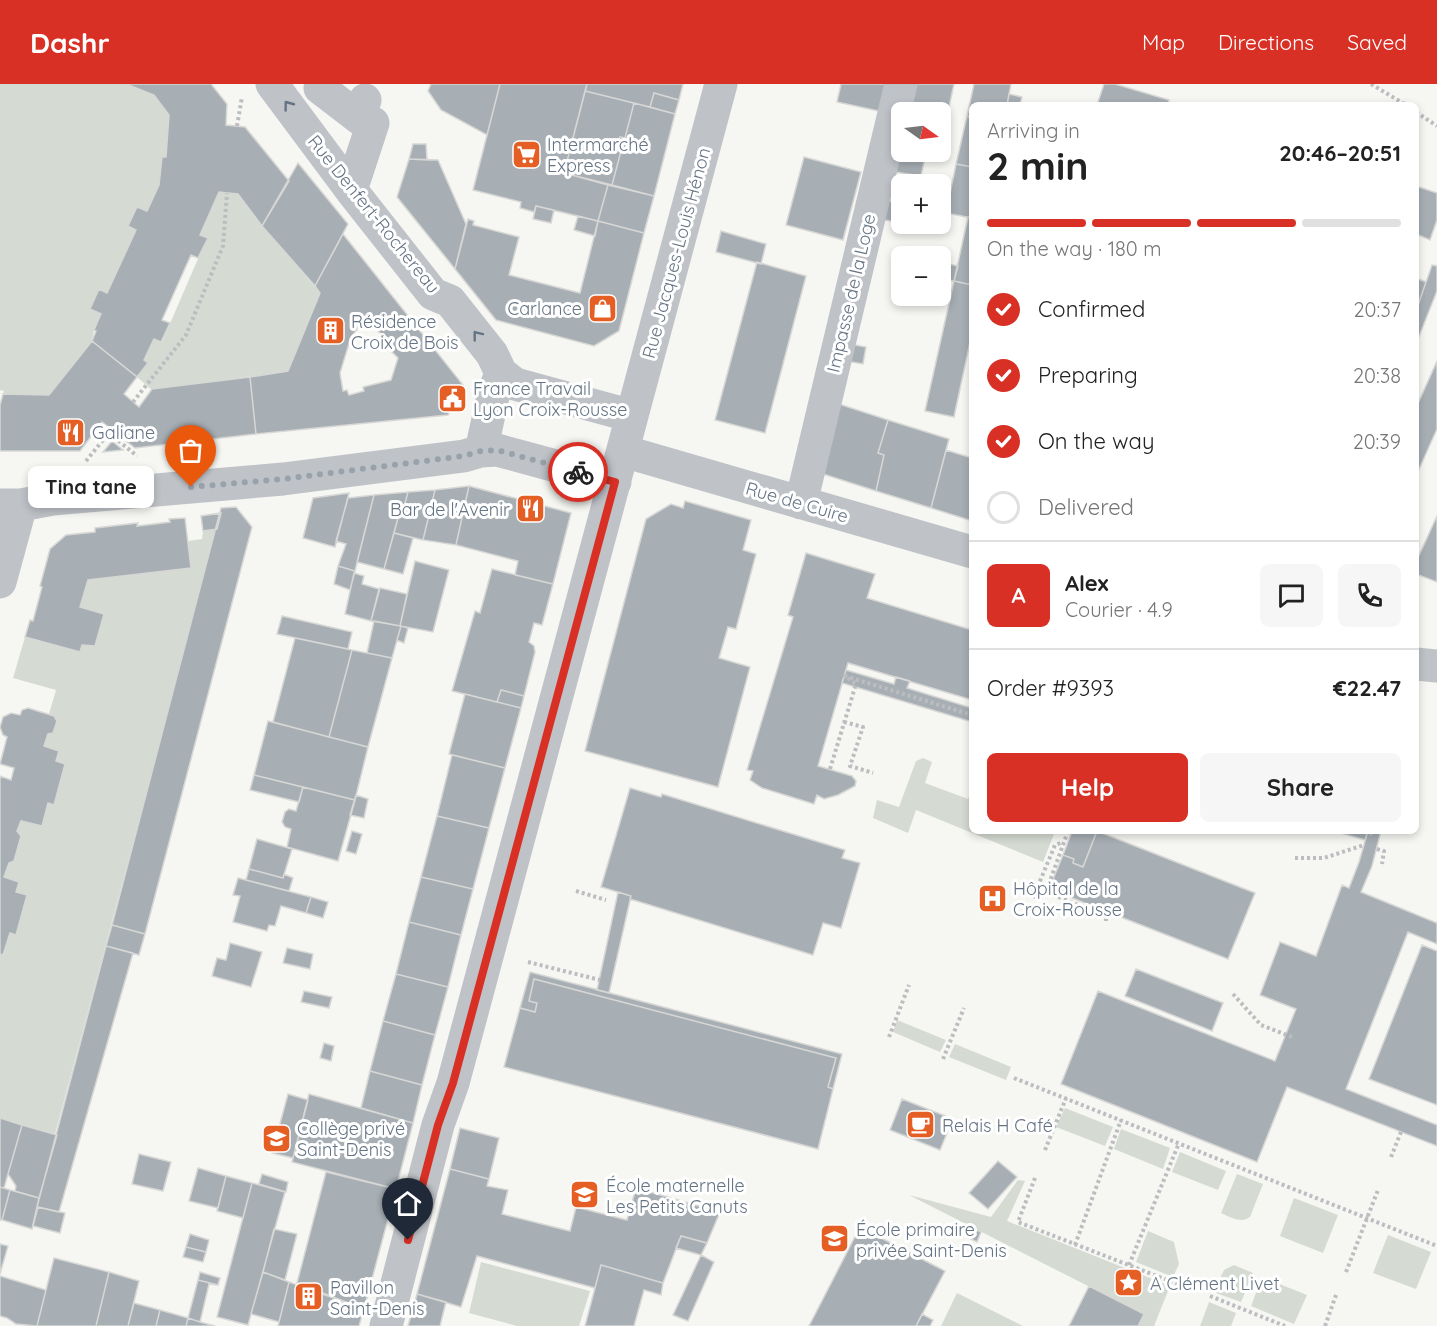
<!DOCTYPE html>
<html lang="en">
<head>
<meta charset="utf-8">
<style>
  body { margin:0; font-family:Quicksand,sans-serif; background:#f6f6f6; color:#222; height:100vh; display:flex; flex-direction:column; font-size:22px; white-space:nowrap }
  * { box-sizing:border-box; margin:0 }
  p { font-size:20px; color:#767676 }
  .icon { flex:none; width:33px; height:33px; fill:none; stroke:currentColor; stroke-width:2; stroke-linecap:round; stroke-linejoin:round }
  .map { position:relative; flex:1; overflow:hidden }
  .panel { position:absolute; left:969px; top:18px; width:450px; height:732px; display:flex; flex-direction:column; background:#fff; border-radius:9px; box-shadow:0 3px 9px #0003 }
  .panel>* { flex:none }
  .needle { width:39px; rotate:104deg }
  .buttons { position:absolute; left:891px; top:18px; display:grid; gap:12px }
  .buttons a { display:grid; place-items:center; width:60px; height:60px; border-radius:9px; background:#fff; box-shadow:0 3px 9px #0003; font-size:30px }
  .pin { position:absolute; display:grid; place-items:center; width:51px; height:51px; color:#fff; margin:-62px -26px; border-radius:50% 50% 50% 0; rotate:-45deg; box-shadow:0 0 6px #0007 }
  .pin .icon { rotate:45deg }
  .courier { position:absolute; display:grid; place-items:center; width:60px; height:60px; margin:-30px; border:4px solid #d93025; border-radius:50%; background:#fff; color:#222; box-shadow:0 2px 8px #0007 }
  .bubble { position:absolute; height:42px; border-radius:9px; background:#fff; box-shadow:0 3px 9px #0003; font-size:20px; font-weight:700; line-height:42px; text-align:center }
  .summary em { font-style:normal; font-weight:700 }
  .summary div { display:flex; flex-direction:column-reverse }
  .summary { display:flex; align-items:center; justify-content:space-between; height:102px; padding:0 18px }
  h1 { font-size:39px; font-weight:700; line-height:45px }
  .bar { display:grid; grid-template-columns:repeat(4,1fr); gap:9px 6px; align-content:center; height:72px; padding:0 18px }
  .bar i { height:8px; border-radius:4px; background:#e0e0e0 }
  .bar .on { background:#d93025 }
  .bar p { grid-column:span 4 }
  .line { display:flex; align-items:center; gap:15px; padding:0 18px; border-top:2px solid #e0e0e0 }
  .line div { flex:1 }
  .round { display:grid; place-items:center; flex:none; width:63px; height:63px; border-radius:9px; background:#f6f6f6 }
  ol { padding:0 18px; list-style:none }
  li { display:flex; align-items:center; gap:18px; height:66px }
  li p { margin-inline-start:auto }
  li .icon { padding:6px; border-radius:50%; background:#d93025; color:#fff; stroke-width:4 }
  li:last-child { color:#767676 }
  li i { width:33px; height:33px; border:3px solid #e0e0e0; border-radius:50% }
  .button { display:flex; gap:12px; margin-top:auto; padding:12px 18px }
  .button a { flex:1; height:69px; border-radius:9px; background:#d93025; color:#fff; font-size:24px; font-weight:700; line-height:69px; text-align:center }
  .button a+a { background:#f6f6f6; color:#222 }
  header { display:flex; align-items:center; gap:36px; box-sizing:border-box; height:84px; padding:0 30px; background:#d93025; color:#fff }
  header strong { font-size:28px }
  nav { display:flex; gap:33px; margin-inline-start:auto; font-size:21px }
  .map>svg:first-child { display:block }
</style>
</head>
<body>
<header>
<strong>Dashr</strong>
<nav><a>Map</a><a>Directions</a><a>Saved</a></nav>
</header>
<div class="map">
<svg width="1437" height="1242" viewBox="0 0 1437 1242">
  <rect width="100%" height="100%" fill="#f6f6f2"/>
  <path fill="#d5dbd2" d="M0 0H126L154 11 169 31 166 73H162L159 101 147 127 137 123 128 142 136 146 107 209 99 205 91 225 101 230 94 246 92 257 49 311 3 310 4 307 0 306Z
    M219 108 238 110 262 142 320 209 288 287 152 306 137 293 154 255 162 258 207 154 200 151Z
    M217 445 55 1050 0 1034V870L10 849 16 851 26 811 16 808 18 798 4 793 9 779 14 777 21 752 17 747 21 737 42 742 48 719 54 720 65 680 56 677 59 667 44 662 48 650 53 648 57 637 54 632 49 630 56 606 13 594 25 553 79 568 82 561 94 562 104 530 80 523 88 496 191 484 188 457 202 455 203 447Z
    M923 674 932 678 925 699 968 715 972 703V747H1047L1054 750 1043 778 916 726 908 749 873 734 877 716 899 723 916 677Z
    M897 936 946 956 940 968 893 948Z
    M955 960 1011 983 1006 996 949 973Z
    M1065 1024 1113 1043 1105 1062 1056 1043Z
    M1121 1045 1170 1064 1163 1085 1114 1065Z
    M1180 1068 1226 1087 1218 1106 1172 1088Z
    M1237 1090 1263 1100 1250 1133C1241 1140 1230 1133 1221 1129Z
    M1018 1096 1025 1097 1007 1137 1170 1202 1154 1242H1138L1143 1230 909 1111 991 1133Z
    M1294 1114 1338 1131 1323 1169 1280 1152Z
    M1148 1147 1174 1158 1179 1180 1173 1193 1136 1178Z
    M1388 1151 1431 1168 1416 1205 1373 1189Z
    M481 1178 590 1207 579 1242H517L469 1229Z
    M1234 1181 1253 1189 1241 1218 1213 1208 1224 1186Z
    M1262 1193 1307 1211 1294 1240 1251 1222Z
    M957 1209 1023 1242H941Z
    M1209 1218 1236 1229 1231 1242H1200Z"/>
  <path fill="#a7afb5" stroke="#d7d7d5" stroke-width="1.5" fill-rule="evenodd" d="M126 0H211L227 20 226 41 245 43 289 97 262 142 238 110 219 108 200 151 208 154 198 174 191 171 162 236 170 239 161 258 154 255 144 276 148 279 137 293 92 257 96 247 94 246 101 230 90 225 99 205 107 209 136 146 128 142 137 123 147 127 159 101 162 73H166L169 31 154 11Z
    M431 0H500L487 51 441 26 428 7Z
    M500 0H587L564 89 608 101 598 137 536 122 534 128 520 124 521 118 473 106Z
    M587 0H683L679 16 654 9 650 23 585 7Z
    M841 0H894L888 29 837 18Z
    M909 0H954L948 28 905 19Z
    M974 0H1011L1007 21H972V34L967 32Z
    M1104 0H1115L1169 16 1168 21H1097Z
    M585 7 634 19 625 54 620 53 617 66 621 67 612 101 564 89Z
    M654 9 679 16 675 30 650 23Z
    M1009 10 1022 13 1020 21H1007Z
    M634 19 675 30 654 112 612 101 621 67 617 66 620 53 625 54Z
    M967 32 972 34V83L956 80Z
    M413 60H426L427 76 409 75Z
    M893 67 925 74 921 92 889 87Z
    M804 73 861 88 843 156 786 141Z
    M409 75 438 76 466 140 455 185 397 113Z
    M298 79 348 140 315 202 262 142Z
    M956 80 972 83V134L946 129Z
    M608 101 654 112 644 149 598 137Z
    M1416 102 1437 109V136L1430 156 1416 150Z
    M883 116 902 119V139L879 135Z
    M536 122 554 126 551 139 533 135Z
    M578 132 598 137 595 152 574 146Z
    M968 133 972 134V201L954 197Z
    M468 135 474 137 473 141 519 153 509 191 580 209 598 137 644 149 619 247 594 262 496 236 455 185Z
    M721 147 766 160 761 180 716 168Z
    M343 150 463 301 448 331 256 350 250 293 288 287 320 209 315 202ZM362 239 366 243 370 239 382 251 378 254 398 274 391 296 363 303 364 307 349 311 347 306 343 307 340 289 351 253Z
    M757 178 806 192 765 349 715 336Z
    M940 178 958 182 954 197 940 194Z
    M1432 181 1437 182V207L1416 260V227Z
    M1416 194 1426 198 1416 227Z
    M954 197 972 201V249L954 333 925 327Z
    M92 257 137 293 124 310 139 323 152 305 250 293 256 350 135 364 102 338 80 367H0V321L3 310 49 311Z
    M850 260 866 263 863 280 846 277Z
    M1437 277V345L1416 392V324Z
    M836 319 888 336 878 369 884 371 876 407 820 389Z
    M888 336 949 355 931 424 876 407 884 371 878 369Z
    M112 357 123 366 103 368Z
    M946 366 972 374V437L931 424Z
    M469 402 456 461 423 456 435 406Z
    M469 402 571 429 553 500 515 491 518 477 456 461Z
    M435 406 423 456 394 449 399 430 403 427 408 408Z
    M408 408 403 427 399 430 384 485 357 478 374 411Z
    M349 409 335 463 303 454 313 414Z
    M374 411 355 487 338 482 346 460 336 457 348 414Z
    M685 417 751 436 743 466 756 470 736 545 728 543 719 574 750 583 718 703 585 667 646 435 671 420 683 424Z
    M236 423 252 443 145 850 112 841 221 424Z
    M221 429 217 445 203 447 201 432Z
    M1437 432V498L1416 490V478Z
    M185 434 191 484 88 496 80 523 104 530 95 562 82 561 80 568 25 553 30 536 33 537 42 503 40 502 50 465 66 451 95 448V444L138 439 137 442 170 438 169 435Z
    M394 449 413 454 403 490 384 485Z
    M806 469 875 490 867 514 972 546V616L848 579 818 682 852 692 856 697 855 702 838 711 824 715 817 711 814 720 762 704 750 696 753 687 747 686 793 533 788 531Z
    M415 477 449 486 433 548 400 542Z
    M338 482 355 487 350 506 334 500Z
    M492 485 553 500 542 541 534 539 529 558 534 562 535 568 524 612 501 606 497 618 452 607 475 527 480 529Z
    M354 489 364 492 362 500 379 505 371 537 345 530Z
    M380 504 407 510 400 542 371 537Z
    M282 532 352 548 348 565 277 550Z
    M374 537 401 542 392 574 367 569Z
    M401 542 408 544 404 559 397 556Z
    M295 554 352 566 329 653 273 638Z
    M352 566 392 574 368 663 329 653Z
    M846 586 894 600 896 593 910 597 907 604 972 624V638L842 599Z
    M501 606 524 612 521 624 497 618Z
    M465 610 521 624 505 684 449 670Z
    M28 624 54 632 57 637 53 649 48 650 44 662 59 667 56 677 65 680 54 721 48 719 42 742 21 737 17 747 21 752 14 777 9 779 4 793 19 798 16 808 27 811 16 851 10 849 3 871 0 870V692L11 696 14 684 0 680 7 653 3 651 0 643 3 633 11 629 20 631 22 626Z
    M268 637 368 663 355 716 254 691Z
    M452 671 505 684 489 744 437 732Z
    M254 691 303 703 299 718 250 706Z
    M303 703 355 716 338 777 287 763 291 745 285 743 282 738 285 728 289 725 296 727Z
    M630 704 661 713 662 710 845 766 842 774 860 779 841 844 823 839 813 871 630 815 631 812 601 803Z
    M356 711 368 715 364 734 350 731Z
    M437 732 489 744 473 805 421 793Z
    M352 747 362 750 356 770 346 767Z
    M1072 747H1097L1083 783 1073 779 1074 775 1063 771Z
    M1097 747 1255 809 1228 875 1049 805 1063 771 1074 775 1073 779 1083 783Z
    M1334 747H1368L1365 756Z
    M1368 747H1381L1372 782 1361 808 1437 839V860L1408 848 1346 1005 1437 1041V1062L1287 1003 1257 1078 1061 1000 1098 907 1275 977 1296 925 1260 911 1280 858 1316 872 1342 801 1349 804 1359 778Z
    M257 755 292 765 283 794 249 785Z
    M249 785 283 794 284 790 293 794 289 807 246 796Z
    M421 793 473 805 461 851 409 838Z
    M238 794 311 813 306 829 281 822 275 842 269 841 267 847 233 838 240 812 233 811Z
    M618 808 631 812 609 909 597 906Z
    M311 813 328 818 323 834 306 829Z
    M409 838 461 851 448 903 396 890Z
    M112 841 145 850 139 871 106 862Z
    M230 859 262 868 251 903 212 892 217 874 226 876Z
    M1422 861 1437 867V1021L1369 995Z
    M106 862 133 869 59 1128 37 1123Z
    M287 864 313 870 310 885 283 879Z
    M1136 885 1223 919 1212 947 1125 912Z
    M530 888 842 970 833 1005 828 1003 836 974 534 895 529 917 537 919 535 928 520 924Z
    M396 890 448 903 435 951 383 937Z
    M534 895 836 974 828 1003 833 1005 818 1065 504 983 520 924 535 928 537 919 529 917Z
    M304 907 332 913 329 924 301 918Z
    M383 937 435 951 422 1001 370 987Z
    M324 959 334 962 331 977 320 974Z
    M370 987 422 1001 413 1039 361 1024Z
    M288 1010 308 1016 293 1074 272 1069Z
    M309 1010 413 1039 396 1105 292 1078Z
    M902 1015 953 1035 940 1066 890 1046Z
    M0 1034 22 1041 4 1104 0 1103Z
    M22 1041 57 1051 39 1114 15 1107 16 1102 8 1090Z
    M460 1044 499 1054 489 1095 450 1085Z
    M139 1070 171 1078 163 1107 132 1100Z
    M998 1077 1017 1093 988 1125 969 1109Z
    M198 1084 226 1092 218 1124 189 1117Z
    M450 1085 489 1095 487 1102 508 1106 502 1130 570 1147 576 1123 627 1136 636 1104 720 1128 707 1159 681 1152 663 1199 601 1181 595 1204 477 1172 461 1223 417 1210Z
    M326 1088 396 1105 364 1225 297 1199Z
    M262 1090 288 1098 286 1108 259 1100Z
    M226 1092 252 1099 243 1134 217 1127Z
    M252 1099 285 1108 248 1241 217 1233Z
    M0 1103 10 1106 2 1136H0Z
    M10 1106 39 1114 32 1145 2 1136Z
    M38 1123 65 1129 60 1149 33 1142Z
    M968 1142 981 1148 977 1158 963 1151Z
    M860 1143 945 1187 916 1242H809Z
    M274 1145 297 1150 285 1196 263 1188Z
    M190 1150 209 1156 206 1168 186 1163Z
    M681 1152 707 1159 701 1171 676 1164Z
    M0 1160 8 1162 0 1190Z
    M186 1163 206 1168 203 1178 183 1173Z
    M701 1171 714 1178 688 1237 673 1231Z
    M54 1174 109 1188 96 1242H37Z
    M601 1181 663 1199 661 1211 644 1206 634 1242H585Z
    M109 1188 139 1197 128 1242H96Z
    M200 1188 220 1194 218 1201 198 1196Z
    M263 1188 289 1198 279 1238 251 1230Z
    M0 1192 46 1206 37 1242 16 1240 7 1234 0 1232Z
    M198 1196 218 1201 209 1200 200 1238 188 1234Z
    M289 1198 364 1225 359 1242H278Z
    M1089 1202 1144 1230 1138 1242H1069Z
    M417 1210 446 1218 440 1242H408Z
    M134 1219 160 1226 156 1242H128Z
    M160 1226 188 1234 186 1242H156Z
    M922 1230 933 1236 930 1242H916Z
    M188 1234 200 1238 215 1242H186Z"/>
  <g fill="none" stroke-linecap="round" stroke-linejoin="round">
    <path stroke="#bbbdc0" stroke-width="4" stroke-dasharray="3 3" stroke-linecap="butt" d="M1371 0 1406 21
      M1416 28 1437 42
      M237 42 242 13
      M133 318 186 251 223 162 227 109
      M109 349 137 372
      M86 377 112 345
      M844 638 863 643 850 682 873 689
      M830 685 856 600 845 592 972 631
      M1068 747 1046 808 1106 832V837
      M1358 747 1374 751
      M1377 765 1384 767 1382 780
      M1295 774H1324L1364 761
      M576 807 606 816
      M1033 814 1055 761 1063 758
      M528 878 600 896
      M1233 910 1261 941 1292 953
      M889 953 909 901
      M943 975 964 924
      M1014 994 1437 1162
      M1045 1066 1066 1014
      M1391 1073 1401 1048
      M1035 1094 1018 1138 1180 1201
      M1075 1161 1121 1036
      M1129 1181 1179 1059
      M1346 1188 1378 1106
      M1210 1212 1285 1242
      M1325 1242 1336 1211"/>
    <path stroke="#bfc2c7" stroke-width="33" d="M272 0 351 106 433 210 450 217 492 270 501 289 515 300 632 332
      M320 4 359 34
      M351 106 373 39 359 34 365 16
      M481 367 494 308 501 289
      M623 367 972 468
      M801 419 901 0
      M0 421H21L53 415 283 395 464 372 481 367 497 366 615 398
      M0 498 21 421
      M1416 580 1437 582
      M386 1242 438 1041 453 999 721 0"/>
  </g>
  <defs><path id="oneway-chevron" d="M-2-3.5L2.5 0L-2 3.5" fill="none" stroke-width="1.6" stroke-linecap="round" stroke-linejoin="round" transform="scale(1.5)"/></defs>
  <g stroke="#657484">
    <use href="#oneway-chevron" transform="translate(288 21) rotate(-127)"/>
    <use href="#oneway-chevron" transform="translate(477 251) rotate(-128)"/>
  </g>
  <g fill="none" stroke-linecap="round" stroke-linejoin="round">
    <path stroke="#98a2aa" stroke-width="6" stroke-dasharray="0 10.8" d="M191 403 283 395 464 372 481 367 497 366 578 388"/>
    <path stroke="#d93025" stroke-width="8" d="M408 1156 438 1041 453 999 615 398 578 388"/>
  </g>
  <defs>
    <symbol id="supermarket-square" viewBox="-11 -11 22 22"><rect x="-9" y="-9" width="18" height="18" rx="4" fill="#e55f24" stroke="#fff"/><path d="M-6-5.5h2.5l.6 2H6L4.5 2H-2.5L-4.4-4H-6ZM-1.5 3.2a1.3 1.3 0 1 0 .1 0ZM3 3.2a1.3 1.3 0 1 0 .1 0Z" fill="#fff"/></symbol>
    <symbol id="shop-square" viewBox="-11 -11 22 22"><rect x="-9" y="-9" width="18" height="18" rx="4" fill="#e55f24" stroke="#fff"/><path d="M-5-2.5h2.3a2.7 3.5 0 0 1 5.4 0H5L5.5 6h-11ZM-1.5-2.5h3a1.5 2.3 0 0 0-3 0Z" fill="#fff"/></symbol>
    <symbol id="building-square" viewBox="-11 -11 22 22"><rect x="-9" y="-9" width="18" height="18" rx="4" fill="#e55f24" stroke="#fff"/><path d="M-4-6H4V6H1V3H-1V6H-4ZM-2.5-4.3h1.7v1.8h-1.7ZM.8-4.3h1.7v1.8H.8ZM-2.5-1h1.7V.8h-1.7ZM.8-1h1.7V.8H.8Z" fill="#fff"/></symbol>
    <symbol id="civic-square" viewBox="-11 -11 22 22"><rect x="-9" y="-9" width="18" height="18" rx="4" fill="#e55f24" stroke="#fff"/><path d="M-.6-6.5H3V-4.5H.6V-3L4-1V1h2V6H-6V1h2V-1L-.6-3ZM-1.2 2.5V6h2.4V2.5Z" fill="#fff"/></symbol>
    <symbol id="restaurant-square" viewBox="-11 -11 22 22"><rect x="-9" y="-9" width="18" height="18" rx="4" fill="#e55f24" stroke="#fff"/><path d="M-5-6h1v4h1v-4h1v4h1v-4h1v5L-1.5 .5V6h-2V.5L-5-1ZM5-6V6H3V1.5H1.5Q1.5-4 5-6Z" fill="#fff"/></symbol>
    <symbol id="hospital-square" viewBox="-11 -11 22 22"><rect x="-9" y="-9" width="18" height="18" rx="4" fill="#e55f24" stroke="#fff"/><path d="M-5-5h3v3.5h4V-5h3V5h-3V1.5h-4V5h-3Z" fill="#fff"/></symbol>
    <symbol id="cafe-square" viewBox="-11 -11 22 22"><rect x="-9" y="-9" width="18" height="18" rx="4" fill="#e55f24" stroke="#fff"/><path d="M-5.5-4.5H6V0H3Q3 3.5 0 3.5H-2.5Q-5.5 3.5-5.5 0ZM3-3.2v2h1.7v-2ZM-6 4.5H4V6H-6Z" fill="#fff"/></symbol>
    <symbol id="school-square" viewBox="-11 -11 22 22"><rect x="-9" y="-9" width="18" height="18" rx="4" fill="#e55f24" stroke="#fff"/><path d="M0-5L7-2L0 1L-7-2ZM-4 1L0 2.5L4 1V4Q0 6-4 4Z" fill="#fff"/></symbol>
    <symbol id="sight-square" viewBox="-11 -11 22 22"><rect x="-9" y="-9" width="18" height="18" rx="4" fill="#e55f24" stroke="#fff"/><path d="M0-6L1.8-2.2L6-1.7L2.9 1.2L3.7 5.4L0 3.3L-3.7 5.4L-2.9 1.2L-6-1.7L-1.8-2.2Z" fill="#fff"/></symbol>
  </defs>
  <g fill-rule="evenodd">
    <use href="#supermarket-square" x="510" y="54" width="33" height="33"/>
    <use href="#shop-square" x="586" y="208" width="33" height="33"/>
    <use href="#building-square" x="314" y="230" width="33" height="33"/>
    <use href="#civic-square" x="436" y="298" width="33" height="33"/>
    <use href="#restaurant-square" x="54" y="332" width="33" height="33"/>
    <use href="#restaurant-square" x="514" y="408" width="33" height="33"/>
    <use href="#hospital-square" x="976" y="798" width="33" height="33"/>
    <use href="#cafe-square" x="904" y="1024" width="33" height="33"/>
    <use href="#school-square" x="260" y="1038" width="33" height="33"/>
    <use href="#school-square" x="568" y="1094" width="33" height="33"/>
    <use href="#school-square" x="818" y="1138" width="33" height="33"/>
    <use href="#sight-square" x="1112" y="1182" width="33" height="33"/>
    <use href="#building-square" x="292" y="1196" width="33" height="33"/>
  </g>
  <g text-anchor="middle" dominant-baseline="central" stroke-width="6" stroke-linejoin="round" paint-order="stroke">
    <g font-size="18" fill="#657484" stroke="#fff" text-anchor="start">
      <text x="547" y="60">Intermarché<tspan x="547" dy="21">Express</tspan></text>
      <text x="582" y="224" text-anchor="end">Carlance</text>
      <text x="351" y="237">Résidence<tspan x="351" dy="21">Croix de Bois</tspan></text>
      <text x="473" y="304">France Travail<tspan x="473" dy="21">Lyon Croix-Rousse</tspan></text>
      <text x="92" y="348">Galiane</text>
      <text x="510" y="425" text-anchor="end">Bar de l'Avenir</text>
      <text x="1013" y="804">Hôpital de la<tspan x="1013" dy="21">Croix-Rousse</tspan></text>
      <text x="942" y="1041">Relais H Café</text>
      <text x="297" y="1044">Collège privé<tspan x="297" dy="21">Saint-Denis</tspan></text>
      <text x="606" y="1101">École maternelle<tspan x="606" dy="21">Les Petits Canuts</tspan></text>
      <text x="856" y="1145">École primaire<tspan x="856" dy="21">privée Saint-Denis</tspan></text>
      <text x="1150" y="1199">A Clément Livet</text>
      <text x="330" y="1203">Pavillon<tspan x="330" dy="21">Saint-Denis</tspan></text>
    </g>
    <g font-size="18" fill="#657484" stroke="#fff">
      <text transform="translate(374 130) rotate(51)">Rue Denfert-Rochereau</text>
      <text transform="translate(676 169) rotate(-75)">Rue Jacques-Louis Hénon</text>
      <text transform="translate(851 209) rotate(-77)">Impasse de la Loge</text>
      <text transform="translate(797 418) rotate(16)">Rue de Cuire</text>
    </g>
  </g>
</svg>
<div class="buttons">
<a><svg class="needle" viewBox="-14 -14 28 28"><path d="M0-13l5 13h-10z" fill="#e53935"/><path d="M0 13l5-13h-10z" fill="#767676"/></svg></a>
<a>+</a>
<a>−</a>
</div>
<div class="pin" style="left:191px;top:403px;background:#ea580c"><svg class="icon" aria-label="bag" viewBox="0 0 24 24"><path d="M5 8h14l-1 12H6zM9 8a3 3 0 0 1 6 0"/></svg></div>
<div class="pin" style="left:408px;top:1156px;background:#1f2937"><svg class="icon" aria-label="home" viewBox="0 0 24 24"><path d="M3 11l9-7 9 7M6 9v11h12V9"/></svg></div>
<div class="courier" style="left:578px;top:388px"><svg class="icon" aria-label="bike" viewBox="0 0 24 24"><circle cx="6" cy="16" r="4"/><circle cx="18" cy="16" r="4"/><path d="M6 16l4-8h5l3 8M10 8l3 8H6M13 5h3"/></svg></div>
<div class="bubble" style="left:28px;top:382px;width:126px">Tina tane</div>
<section class="panel">
<div class="summary"><div><h1>2 min</h1><p>Arriving in</p></div><em>20:46–20:51</em></div>
<div class="bar"><i class="on"></i><i class="on"></i><i class="on"></i><i></i><p>On the way · 180 m</p></div>
<ol>
<li><svg class="icon" aria-label="check" viewBox="0 0 24 24"><path d="M5 12l5 5 9-10"/></svg>Confirmed<p>20:37</p></li>
<li><svg class="icon" aria-label="check" viewBox="0 0 24 24"><path d="M5 12l5 5 9-10"/></svg>Preparing<p>20:38</p></li>
<li><svg class="icon" aria-label="check" viewBox="0 0 24 24"><path d="M5 12l5 5 9-10"/></svg>On the way<p>20:39</p></li>
<li><i></i>Delivered</li>
</ol>
<div class="line" style="height:108px"><b class="round" style="background:#d93025;color:#fff">A</b><div><b>Alex</b><p>Courier · 4.9</p></div><a class="round"><svg class="icon" aria-label="chat" viewBox="0 0 24 24"><path d="M4 5h16v11H9l-5 4z"/></svg></a><a class="round"><svg class="icon" aria-label="phone" viewBox="0 0 24 24"><path d="M5 4h4l2 5-3 2q2 4 5 5l2-3 5 2v4C11 20 4 13 5 4z"/></svg></a></div>
<div class="line" style="height:78px"><div>Order #9393</div><b>€22.47</b></div>
<div class="button"><a>Help</a><a>Share</a></div>
</section>
</div>
</body>
</html>
